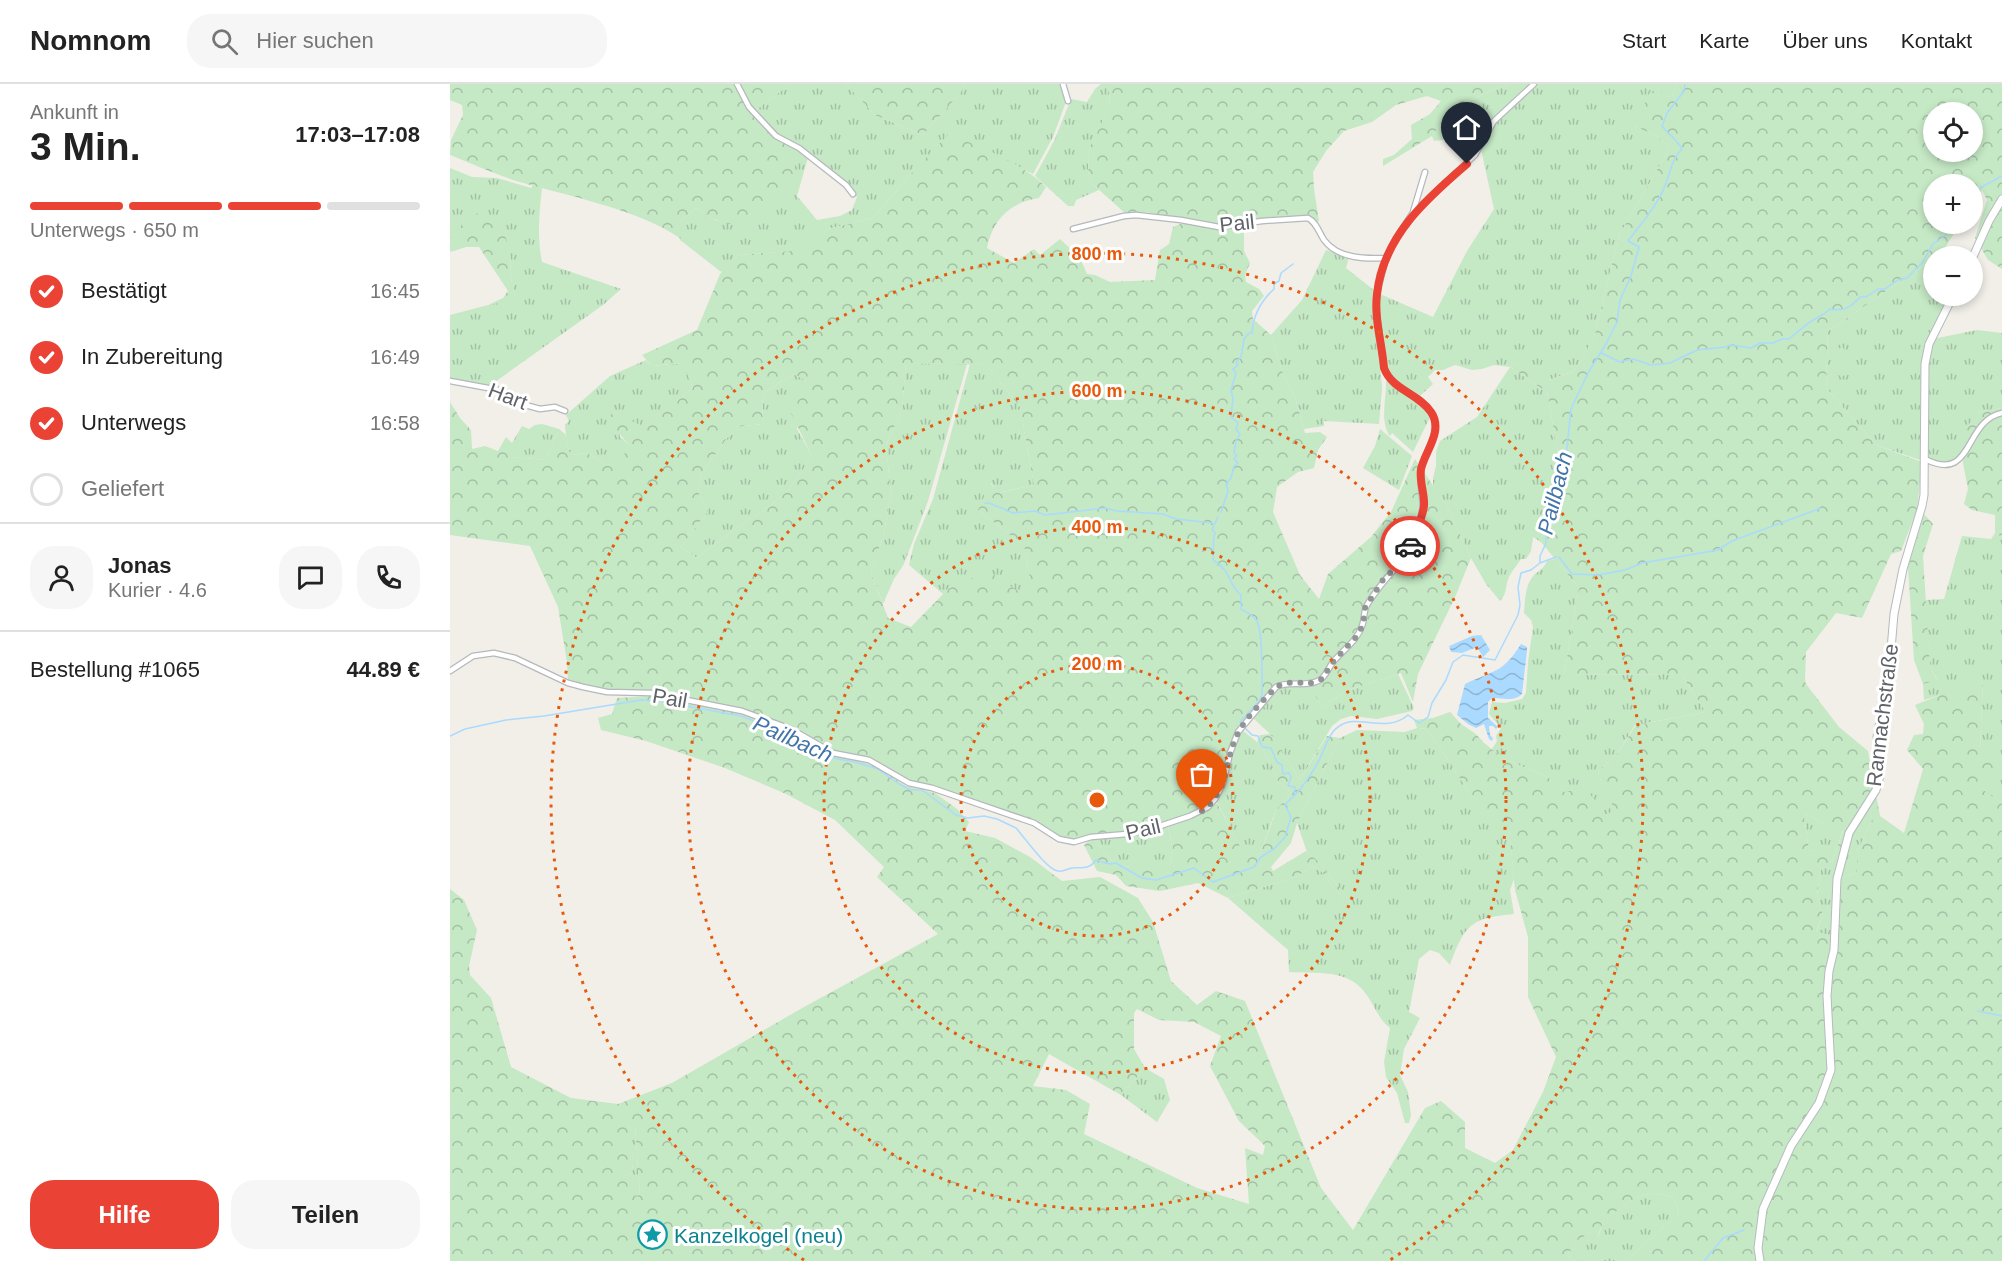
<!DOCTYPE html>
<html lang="de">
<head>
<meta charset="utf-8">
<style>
  body { margin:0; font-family:Helvetica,sans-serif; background:#f6f6f6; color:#222; height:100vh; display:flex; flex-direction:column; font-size:22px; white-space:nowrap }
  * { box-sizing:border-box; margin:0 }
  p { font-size:20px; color:#767676 }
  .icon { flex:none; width:33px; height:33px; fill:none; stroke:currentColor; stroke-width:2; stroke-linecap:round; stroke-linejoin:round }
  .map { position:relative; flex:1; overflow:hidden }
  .panel { display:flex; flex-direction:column; background:#fff; width:450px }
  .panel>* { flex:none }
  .buttons { position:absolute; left:1473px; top:18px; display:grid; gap:12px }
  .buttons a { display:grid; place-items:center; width:60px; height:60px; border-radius:50%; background:#fff; box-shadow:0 3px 9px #0003; font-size:30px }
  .pin { position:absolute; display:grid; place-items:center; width:51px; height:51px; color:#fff; margin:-62px -26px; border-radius:50% 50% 50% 0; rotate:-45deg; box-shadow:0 0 6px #0007 }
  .pin .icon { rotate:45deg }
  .courier { position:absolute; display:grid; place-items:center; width:60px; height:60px; margin:-30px; border:4px solid #ea4335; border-radius:50%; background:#fff; color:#222; box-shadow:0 2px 8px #0007 }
  .overview em { font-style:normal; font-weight:600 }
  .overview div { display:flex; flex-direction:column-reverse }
  .overview { display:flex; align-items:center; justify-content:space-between; height:102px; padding:0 30px }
  h1 { font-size:39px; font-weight:600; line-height:45px }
  .bar { display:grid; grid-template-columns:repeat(4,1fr); gap:9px 6px; align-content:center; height:72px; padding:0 30px }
  .bar i { height:8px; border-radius:4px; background:#e0e0e0 }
  .bar .active { background:#ea4335 }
  .bar p { grid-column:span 4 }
  .line { display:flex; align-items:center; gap:15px; padding:0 30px; border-top:2px solid #e0e0e0 }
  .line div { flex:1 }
  .round { display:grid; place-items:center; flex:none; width:63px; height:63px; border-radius:24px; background:#f6f6f6 }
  ol { padding:0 30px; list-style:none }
  li { display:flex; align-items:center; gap:18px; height:66px }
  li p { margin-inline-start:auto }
  li .icon { padding:6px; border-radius:50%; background:#ea4335; color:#fff; stroke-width:4 }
  li:last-child { color:#767676 }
  li i { width:33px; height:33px; border:3px solid #e0e0e0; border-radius:50% }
  .button { display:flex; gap:12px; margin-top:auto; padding:12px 30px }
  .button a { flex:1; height:69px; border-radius:24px; background:#ea4335; color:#fff; font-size:24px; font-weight:600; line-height:69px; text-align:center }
  .button a+a { background:#f6f6f6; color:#222 }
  header { display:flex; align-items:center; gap:36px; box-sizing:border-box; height:84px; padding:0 30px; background:#fff; border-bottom:2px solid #e0e0e0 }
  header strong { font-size:28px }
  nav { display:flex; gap:33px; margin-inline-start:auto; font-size:21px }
  .search { width:420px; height:54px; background:#f6f6f6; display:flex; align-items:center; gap:15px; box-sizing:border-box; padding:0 21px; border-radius:24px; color:#767676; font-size:22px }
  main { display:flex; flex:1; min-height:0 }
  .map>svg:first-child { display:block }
</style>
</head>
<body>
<header>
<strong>Nomnom</strong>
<div class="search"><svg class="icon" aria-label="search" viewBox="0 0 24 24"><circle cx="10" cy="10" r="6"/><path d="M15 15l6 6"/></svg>Hier suchen</div>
<nav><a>Start</a><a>Karte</a><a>Über uns</a><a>Kontakt</a></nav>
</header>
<main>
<section class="panel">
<div class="overview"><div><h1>3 Min.</h1><p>Ankunft in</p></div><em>17:03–17:08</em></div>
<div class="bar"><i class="active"></i><i class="active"></i><i class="active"></i><i></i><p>Unterwegs · 650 m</p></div>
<ol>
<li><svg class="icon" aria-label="check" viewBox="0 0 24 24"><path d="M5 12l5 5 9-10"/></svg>Bestätigt<p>16:45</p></li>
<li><svg class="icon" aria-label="check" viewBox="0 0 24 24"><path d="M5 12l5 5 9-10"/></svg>In Zubereitung<p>16:49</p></li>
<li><svg class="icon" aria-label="check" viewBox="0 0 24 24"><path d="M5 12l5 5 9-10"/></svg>Unterwegs<p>16:58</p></li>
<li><i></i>Geliefert</li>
</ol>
<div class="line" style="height:108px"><a class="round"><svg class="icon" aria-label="person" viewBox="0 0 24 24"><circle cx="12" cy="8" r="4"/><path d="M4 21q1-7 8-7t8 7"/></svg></a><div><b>Jonas</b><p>Kurier · 4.6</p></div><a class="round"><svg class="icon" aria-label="chat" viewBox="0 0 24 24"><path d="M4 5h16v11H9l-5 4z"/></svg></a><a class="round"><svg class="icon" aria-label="phone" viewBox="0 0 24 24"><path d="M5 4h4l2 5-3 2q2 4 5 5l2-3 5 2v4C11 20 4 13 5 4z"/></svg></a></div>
<div class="line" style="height:78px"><div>Bestellung #1065</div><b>44.89 €</b></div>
<div class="button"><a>Hilfe</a><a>Teilen</a></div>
</section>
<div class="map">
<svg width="1552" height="1177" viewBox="0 0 1552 1177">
  <defs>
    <pattern id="grass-tufts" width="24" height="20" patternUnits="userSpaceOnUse" patternTransform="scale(1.5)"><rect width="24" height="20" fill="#c5e8c5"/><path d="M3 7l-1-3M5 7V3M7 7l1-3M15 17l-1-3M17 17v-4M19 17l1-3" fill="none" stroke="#a3c0a4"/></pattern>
    <pattern id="forest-crowns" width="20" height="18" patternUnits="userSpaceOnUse" patternTransform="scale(1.5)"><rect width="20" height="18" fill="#c5e8c5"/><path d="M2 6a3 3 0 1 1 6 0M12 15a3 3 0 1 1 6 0" fill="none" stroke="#a3c0a4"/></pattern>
    <pattern id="water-waves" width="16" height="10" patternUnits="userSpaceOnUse" patternTransform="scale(1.5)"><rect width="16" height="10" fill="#aadaff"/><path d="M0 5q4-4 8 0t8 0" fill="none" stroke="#8eb4d2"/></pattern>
  </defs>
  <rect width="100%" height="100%" fill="#f1efe8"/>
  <path fill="url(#grass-tufts)" fill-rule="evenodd" d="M340 0H396L425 31 473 51 511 8 514 0H611L617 15 603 53 583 90 535 65 466 84 423 134 378 145 343 167 288 171 272 188 270 187 230 156 227 140 246 124 267 137 340 74 325 53 302 29ZM359 70 396 99 407 113 402 126 390 132 367 136 347 112Z
    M651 0H659L660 22 639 66 638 96 649 106 626 116 624 122H618L585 92 605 55 621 15 637 18 645 5Z
    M1058 0H1082L1045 35 1029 63 1006 54 984 57 982 52 1006 22Z
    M1085 0H1227L1222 13 1215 12 1184 42 1207 52 1220 64 1169 151 1144 254 1124 287 1099 296 1065 279 1060 283 1097 308 1109 374 1091 458 1083 453 1081 467 1076 475H1071C1067 481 1062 487 1059 493 1055 503 1057 510 1050 517L1036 500 1021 474 997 422 983 402V394L986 382V368L990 357 1027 333 1060 283 1044 281 1032 285 1022 286 1005 281 993 286H985L978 293 983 300 970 312H967L945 297 938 289 929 225 930 210 983 233 1017 167 1044 125 1031 65 1046 38Z
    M0 84 22 93 47 94 81 104 83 101 92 104C89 128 87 154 92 178L171 205 153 221 42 300 36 302 0 295V231L65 214 60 188 61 173 14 136 8 150 6 152 0 150Z
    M876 166 899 173 896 184 925 207 932 305 929 340 874 337V342L854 345 845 313 832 287 821 251 852 216Z
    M1483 175 1484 212H1499L1478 256 1527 246 1552 249V324L1527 328C1522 343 1515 380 1495 379 1488 379 1478 374 1471 371L1470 376 1426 361 1376 304 1378 247Z
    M196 276 202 282 233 279 243 304 193 344 164 328 170 353 183 364 158 382 137 369 120 371 116 354 115 341 119 337 116 331 160 292Z
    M456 279 517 280 478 417 454 480 444 495 433 520 421 489 434 449 441 409 436 362 452 325Z
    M520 280 537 281 570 323 584 401 548 409 541 399 528 426 574 462 580 495V516L498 505 493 510 459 481 464 460 483 415Z
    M343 290 356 296 347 345 361 370 353 386 338 406 320 423 289 442 247 474 231 463 258 427 248 408 252 389 285 343 313 340 312 310Z
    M936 296 972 321 981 331 963 368 942 349 940 352C929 337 937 314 936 296Z
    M92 340 109 345 96 376 62 373V359L72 342 79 345 85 341Z
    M930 345 962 372 949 406 913 384 925 362Z
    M1545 449 1552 453V719L1533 707 1530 666 1533 598 1474 616 1473 600 1487 595 1480 583 1475 516 1494 515 1512 452 1541 455Z
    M1105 475 1129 504 1114 591 1231 590 1256 628 1185 641 1167 670 1148 687C1150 702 1163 712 1164 727L1155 731 1151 725 1123 706 1114 708 1098 693 1054 675 1042 665 1047 657 1046 652 1051 644 1039 630 1042 618 1055 619 1072 615 1076 609 1078 578 1083 543 1081 536 1074 529C1075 516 1075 501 1084 491 1090 486 1094 484 1097 477Z
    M948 590 964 624 962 627 927 635 901 632 891 635 882 642 850 696 820 650 802 633 828 605 834 602 859 601 872 623 896 607Z
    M967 644 977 645 1021 711 1059 743 1064 795 1060 806 1064 830C1020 834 1015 841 1000 881L989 869 980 866 969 875 959 928 970 934 954 965 950 991 958 1008 961 1031 959 1039H955L947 1009 936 993 934 978 940 944C928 935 925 922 916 910 898 884 867 890 839 888L838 866 778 814 846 793 862 782 871 787 894 816H899L870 779 857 768 847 739 890 654 907 646 955 648Z
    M792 646 807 658 820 678 827 696 841 709 826 726 810 770 795 773 766 716 773 702 782 670Z
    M1419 718 1422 736 1407 768V789L1387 795 1384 798 1383 852 1366 848 1373 831 1367 812 1371 782 1388 786 1399 749Z
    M1357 730 1374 741 1393 746 1382 778 1376 771 1359 766 1354 732Z
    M718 741 723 767 719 783H680L664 779 642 754 694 750Z
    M695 984 714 995 720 1016 707 1038 671 1011Z
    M180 1040 185 1042 190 1112H186L175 1096V1092L182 1089 183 1079Z
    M1204 1109 1223 1113 1229 1130 1176 1177H1129L1117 1172 1128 1156 1141 1148 1148 1153 1154 1136 1187 1113Z"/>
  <path fill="url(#forest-crowns)" fill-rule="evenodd" d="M0 0H340L302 29 325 53 343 64 340 74 346 79C344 87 343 95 340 102 332 121 300 142 280 140 267 138 257 131 246 124L227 140 231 155C191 126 118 112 70 98 46 91 23 80 0 71L1 56 13 31 12 21 0 16Z
    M396 0H514L511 8 473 51 425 31Z
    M659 0H1058L1006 22 982 52 933 82V75L944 71 962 55 961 41 980 30 991 17 977 12 946 21 922 38 894 47 876 67 863 88 864 105 869 137 867 138 860 131 765 141 696 128 676 130 638 96 639 65 660 22Z
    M1227 0H1552V185L1538 176 1525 154 1537 116 1532 106 1523 120 1522 100H1484V140H1510L1491 170 1484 172 1483 175 1378 247 1376 304 1426 361 1472 378 1467 426 1451 467 1441 470 1412 534 1386 529 1356 568 1355 596 1356 600 1389 643 1418 667 1430 732 1454 749 1473 685 1457 666 1464 651 1473 650 1474 640 1465 621 1495 609 1533 598 1530 666 1550 675 1533 706 1552 719V1177H1176L1229 1130 1223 1113 1204 1109 1187 1113 1154 1136 1147 1154 1141 1148 1128 1156 1117 1172 1129 1177H0V805L14 816 27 846 19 882 20 891 41 914 61 983 121 1014 168 1020 222 999 354 923 488 850 427 793 434 783 385 736 336 710 275 684 196 657 151 646 148 634 162 630 167 614 200 612 295 630 344 649 365 664 378 670 421 680 456 702 485 709 507 725 519 738 515 747 545 754 580 773 612 797 650 793 688 814 703 838 721 897 747 921 766 907 795 917 871 1104 903 1146 975 1024 991 1017 1015 1038V1064L1045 1079 1063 1066 1093 1008 1106 973 1078 913V853L1065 806 1059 744 1021 711 977 645 967 644 964 636 983 634 1000 628 1011 640 1026 650 1033 658 1054 675 1098 693 1114 708 1123 706H1137L1156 731 1163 727C1163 712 1150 702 1148 687L1167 670 1186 641 1256 628 1231 590 1114 591 1129 504 1091 458 1109 374 1097 308 1060 283 1065 279 1100 296 1124 287 1144 254 1169 151 1220 64 1207 52 1184 42 1200 8 1209 6 1215 12 1222 13ZM1484 28H1522V68H1484ZM1419 718 1422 736 1407 768V789L1387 795 1384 798 1382 852 1366 847 1373 831 1367 812 1371 782 1388 787 1405 738ZM1357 730 1374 741 1393 747 1382 778 1377 771 1359 766 1354 732ZM687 925 709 936 744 938 771 952 760 982 789 1037 815 1062 813 1071 795 1064 799 1120 747 1104 634 1050 640 1020 616 1006 583 1002 599 970 671 1011 695 984 684 965V929ZM181 1041 185 1043 190 1111 186 1112 183 1101 175 1096V1092L182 1089 183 1079Z
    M499 50C533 64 569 77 596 103L589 114C560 118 542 137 537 164L564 179 584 165 590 171 610 155 630 174 637 190 645 191 660 198 705 196 710 166 719 160 723 143 735 138 765 145 794 142V167L800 179 795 191 796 198 809 205 814 212 802 227 803 235 821 251 832 287 845 313 855 349 870 348 877 353 868 366 864 384 848 388 827 403 823 428 850 491 869 515 878 490 921 453 941 428 965 375 997 422 1021 474 1005 513 968 590 963 618 951 589 896 607 872 623 858 600 826 603 788 648 778 683 765 715 752 727 698 746 617 757 584 739 502 711 459 699 424 679 383 669 351 651 307 632 214 612 168 609 118 599 117 578 108 523 80 462 0 451V318L10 334 21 346 22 365 35 362 48 367 56 353 62 359V373L96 376 109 345 115 350 120 371 137 369 158 382 182 364 156 335 164 328 194 343 243 304 232 279 202 282 192 271 247 246 270 190 288 171 342 167 378 145 423 134 466 84ZM456 279 537 281 570 323 584 401 549 409 540 399 528 426 574 462 580 495V515L538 487 498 505 461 543 438 534 421 489 434 449 441 409 436 362 452 325ZM343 290 356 296 352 314 337 321 361 370 353 386 338 406 320 423 289 442 247 474 231 463 258 427 248 408 252 389 285 343 313 340 312 310Z
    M30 128 52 140 61 173 60 188 65 214 54 219 40 220 53 214 58 207 29 163H16L0 168V150L6 152 14 136Z
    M1552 324V453L1545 449V431L1522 426 1514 420 1518 405 1513 379 1514 357 1517 343 1527 328Z
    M1474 430 1483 440 1473 472 1480 583 1487 596 1473 600 1464 576 1458 483Z
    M820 650 850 696 877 652 890 654 847 739 841 759 821 783 823 787 856 767 870 779 899 816H894L871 787 862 782 846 793 778 814 748 799 710 807 676 802 666 791 647 787 634 761 642 754 664 779 680 783H719L723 767 718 741 746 733 767 719 795 772 810 770 823 736 826 726 841 709 827 696 820 678 807 658 810 651Z"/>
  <path fill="#c5e8c5" d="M1393 263 1403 288 1390 293 1380 268Z"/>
  <path fill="url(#water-waves)" d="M1031 551 1040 566 1033 573 1027 563 1012 569 1001 568 999 562 1022 552Z
    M1071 560 1077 563V566L1072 610C1063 619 1052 613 1042 614L1038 618V634L1048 643 1046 645 1043 642H1039L1040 651 1043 654 1042 657 1039 655 1034 640 1026 644 1018 640 1007 631 1015 600C1044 586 1052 590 1071 560Z"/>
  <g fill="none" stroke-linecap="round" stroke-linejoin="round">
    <path stroke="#aadaff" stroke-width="1.5" d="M1530 104 1552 92
      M1522 112 1524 110
      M1151 269 1170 278 1183 275 1201 281 1220 279 1247 266 1275 263 1281 261 1301 264 1310 259H1323L1332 255H1339C1344 251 1358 239 1363 236 1370 232 1374 231 1380 225 1394 228 1401 223 1410 213H1416L1428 205H1435L1448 196 1457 194 1472 179 1483 160 1497 150 1505 140
      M535 419H539L563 429 585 427 595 431 655 424 667 427 713 430 726 435 762 439
      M771 428 778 407 776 400 781 394 784 382 788 379 784 375 787 371 784 369 786 357 790 350 786 345 788 339 781 333 783 314 781 306 786 289 783 285 788 281 786 278 791 273 794 255 799 249H802C803 231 811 217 824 205V200L829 197 831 189 843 180
      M768 433 762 445 765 449C762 457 764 466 763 476 782 487 777 499 791 511V525C797 529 804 531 807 537 813 547 812 595 812 610L810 616 790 638 792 641
      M1109 473 1122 490 1148 491 1175 486 1192 479 1268 466 1282 457 1371 424
      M1090 479 1106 473
      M795 644 802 651 808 652 812 663 821 664 827 678 832 681 833 690 839 689 841 693 838 702 845 703 844 709
      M0 652 15 645 56 636 94 632 191 616 209 617 291 632 346 653 372 672 405 678 428 685 449 700 461 706H472L506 731 518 734 534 732 547 735 566 744C575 754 597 786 608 787 613 788 617 785 622 784 632 783 639 786 646 776L659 780 666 779 692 794 706 796 744 784 763 798 804 783 811 773 824 765 835 753 841 733 835 721C841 714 849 708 854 700 859 693 865 685 869 676 876 664 878 648 891 641 909 630 936 650 958 631L969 639 978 633 982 619 996 596 1003 578 1013 571 1045 576 1068 531 1070 521 1068 503 1071 489 1081 486 1090 479V472L1096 459V433L1100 410 1115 384 1121 325 1138 289 1156 260 1167 238 1170 216 1181 192 1189 163 1178 157C1191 140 1207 122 1215 102 1220 90 1222 74 1232 65 1227 56 1219 51 1212 42L1217 29 1234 7 1235 0
      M1528 927 1552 932
      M1254 1177 1273 1154 1294 1146"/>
    <defs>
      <path id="street" d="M287 0 299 23 326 52 349 64 396 101 403 110
        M613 0 618 17
        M963 128 975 88
        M623 145 674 132 686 131 731 136 769 143 812 137 858 134C866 138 869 148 874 156 888 175 916 175 936 174
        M0 297 54 307 68 319 90 325 105 323 115 327
        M1475 375C1524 400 1513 337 1552 329
        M0 587 23 572 44 569 65 574 118 599 133 603 157 608 201 609 292 627 341 645 383 669 419 676 459 699 482 704 584 739 609 755 624 758 641 753 677 750 698 746 740 732 758 723 765 715 773 700 780 669 788 648 826 603C840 596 856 604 870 596 876 592 879 583 883 578 893 566 907 557 912 542 915 535 913 528 917 521 927 504 936 495 948 481 959 469 966 451 970 436 977 416 967 402 972 382 976 367 989 351 984 335 976 310 943 308 934 284L926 224 927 209 936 174 947 153 962 130 1025 71 1044 37 1084 0"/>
      <path id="secondary" d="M1522 175 1539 137 1552 115
        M1310 1177 1308 1164 1313 1125 1341 1062 1369 1019 1381 986 1377 912 1379 887 1384 866 1387 795 1399 749 1426 706 1430 692 1427 653 1439 589 1444 530 1453 485 1472 422 1474 411 1475 280 1479 260 1503 212"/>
    </defs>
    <use href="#street" stroke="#b5b8bc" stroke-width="7"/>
    <use href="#secondary" stroke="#b6babf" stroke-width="9"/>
    <use href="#street" stroke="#fff" stroke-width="4.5"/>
    <use href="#secondary" stroke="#fff" stroke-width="7"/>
  </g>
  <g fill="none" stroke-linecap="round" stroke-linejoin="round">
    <path stroke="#929495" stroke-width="6" stroke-dasharray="0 10.8" d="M752 727C779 708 774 678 787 651 796 633 812 618 826 603L833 600 845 598 858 600 872 595 882 579 907 552 913 541 915 524 933 496 949 480 960 462"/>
    <path stroke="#ea4335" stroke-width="8" d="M960 462C965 450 972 436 974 422 975 410 969 398 971 385 975 367 994 347 981 328 968 309 942 306 934 284 932 260 924 234 927 210 933 153 976 115 1017 80"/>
  </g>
  <g fill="none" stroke="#e8590c" stroke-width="3" stroke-dasharray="3 6">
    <circle cx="647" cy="716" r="136"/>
    <circle cx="647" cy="716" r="273"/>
    <circle cx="647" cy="716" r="409"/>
    <path d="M354 1176A546 546 0 1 1 940 1176"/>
  </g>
  <defs>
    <symbol id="sight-ring" viewBox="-11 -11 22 22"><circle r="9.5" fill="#fff" stroke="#0f9aa8" stroke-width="1.5"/><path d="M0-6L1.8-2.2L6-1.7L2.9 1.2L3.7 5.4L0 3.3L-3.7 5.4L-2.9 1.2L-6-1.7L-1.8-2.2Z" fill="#0f9aa8"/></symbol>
  </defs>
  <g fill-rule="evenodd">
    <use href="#sight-ring" x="186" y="1134" width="33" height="33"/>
  </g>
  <g text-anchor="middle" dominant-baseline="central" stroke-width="6" stroke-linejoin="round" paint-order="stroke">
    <g font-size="21" fill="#5f6368" stroke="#fff">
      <text transform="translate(787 139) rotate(-6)">Pail</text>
      <text transform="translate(58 312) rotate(21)">Hart</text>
      <text transform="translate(220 614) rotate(10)">Pail</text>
      <text transform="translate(1432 631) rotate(-83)">Rannachstraße</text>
      <text transform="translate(693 745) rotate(-13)">Pail</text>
    </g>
    <g font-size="21" fill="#0d838f" stroke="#fff" text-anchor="start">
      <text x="224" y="1151">Kanzelkogel (neu)</text>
    </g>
    <g font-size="22" font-style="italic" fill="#4174aa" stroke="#fff">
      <text transform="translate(1105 409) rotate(-76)">Pailbach</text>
      <text transform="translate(343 655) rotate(24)">Pailbach</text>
    </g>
  </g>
  <circle cx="647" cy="716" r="9" fill="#e8590c" stroke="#fff" stroke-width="3"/>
  <g font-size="18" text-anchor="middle" font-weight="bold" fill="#e8590c" stroke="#fff" stroke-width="6" stroke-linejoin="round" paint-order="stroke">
    <text x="647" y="176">800 m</text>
    <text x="647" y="313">600 m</text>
    <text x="647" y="449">400 m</text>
    <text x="647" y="586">200 m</text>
  </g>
</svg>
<div class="buttons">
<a><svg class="icon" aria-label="locate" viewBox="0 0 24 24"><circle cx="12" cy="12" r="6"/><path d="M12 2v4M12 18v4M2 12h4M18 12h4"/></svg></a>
<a>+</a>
<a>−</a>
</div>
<div class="pin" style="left:752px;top:727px;background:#ea580c"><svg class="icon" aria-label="bag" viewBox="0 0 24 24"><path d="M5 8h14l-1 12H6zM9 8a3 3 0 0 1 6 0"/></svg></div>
<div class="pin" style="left:1017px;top:80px;background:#1f2937"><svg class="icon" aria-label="home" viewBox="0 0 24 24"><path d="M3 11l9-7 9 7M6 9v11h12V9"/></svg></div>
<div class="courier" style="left:960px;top:462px"><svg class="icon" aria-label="car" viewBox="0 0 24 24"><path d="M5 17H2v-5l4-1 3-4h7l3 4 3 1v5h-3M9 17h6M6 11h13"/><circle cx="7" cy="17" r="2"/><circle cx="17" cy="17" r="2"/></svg></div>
</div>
</main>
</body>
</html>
